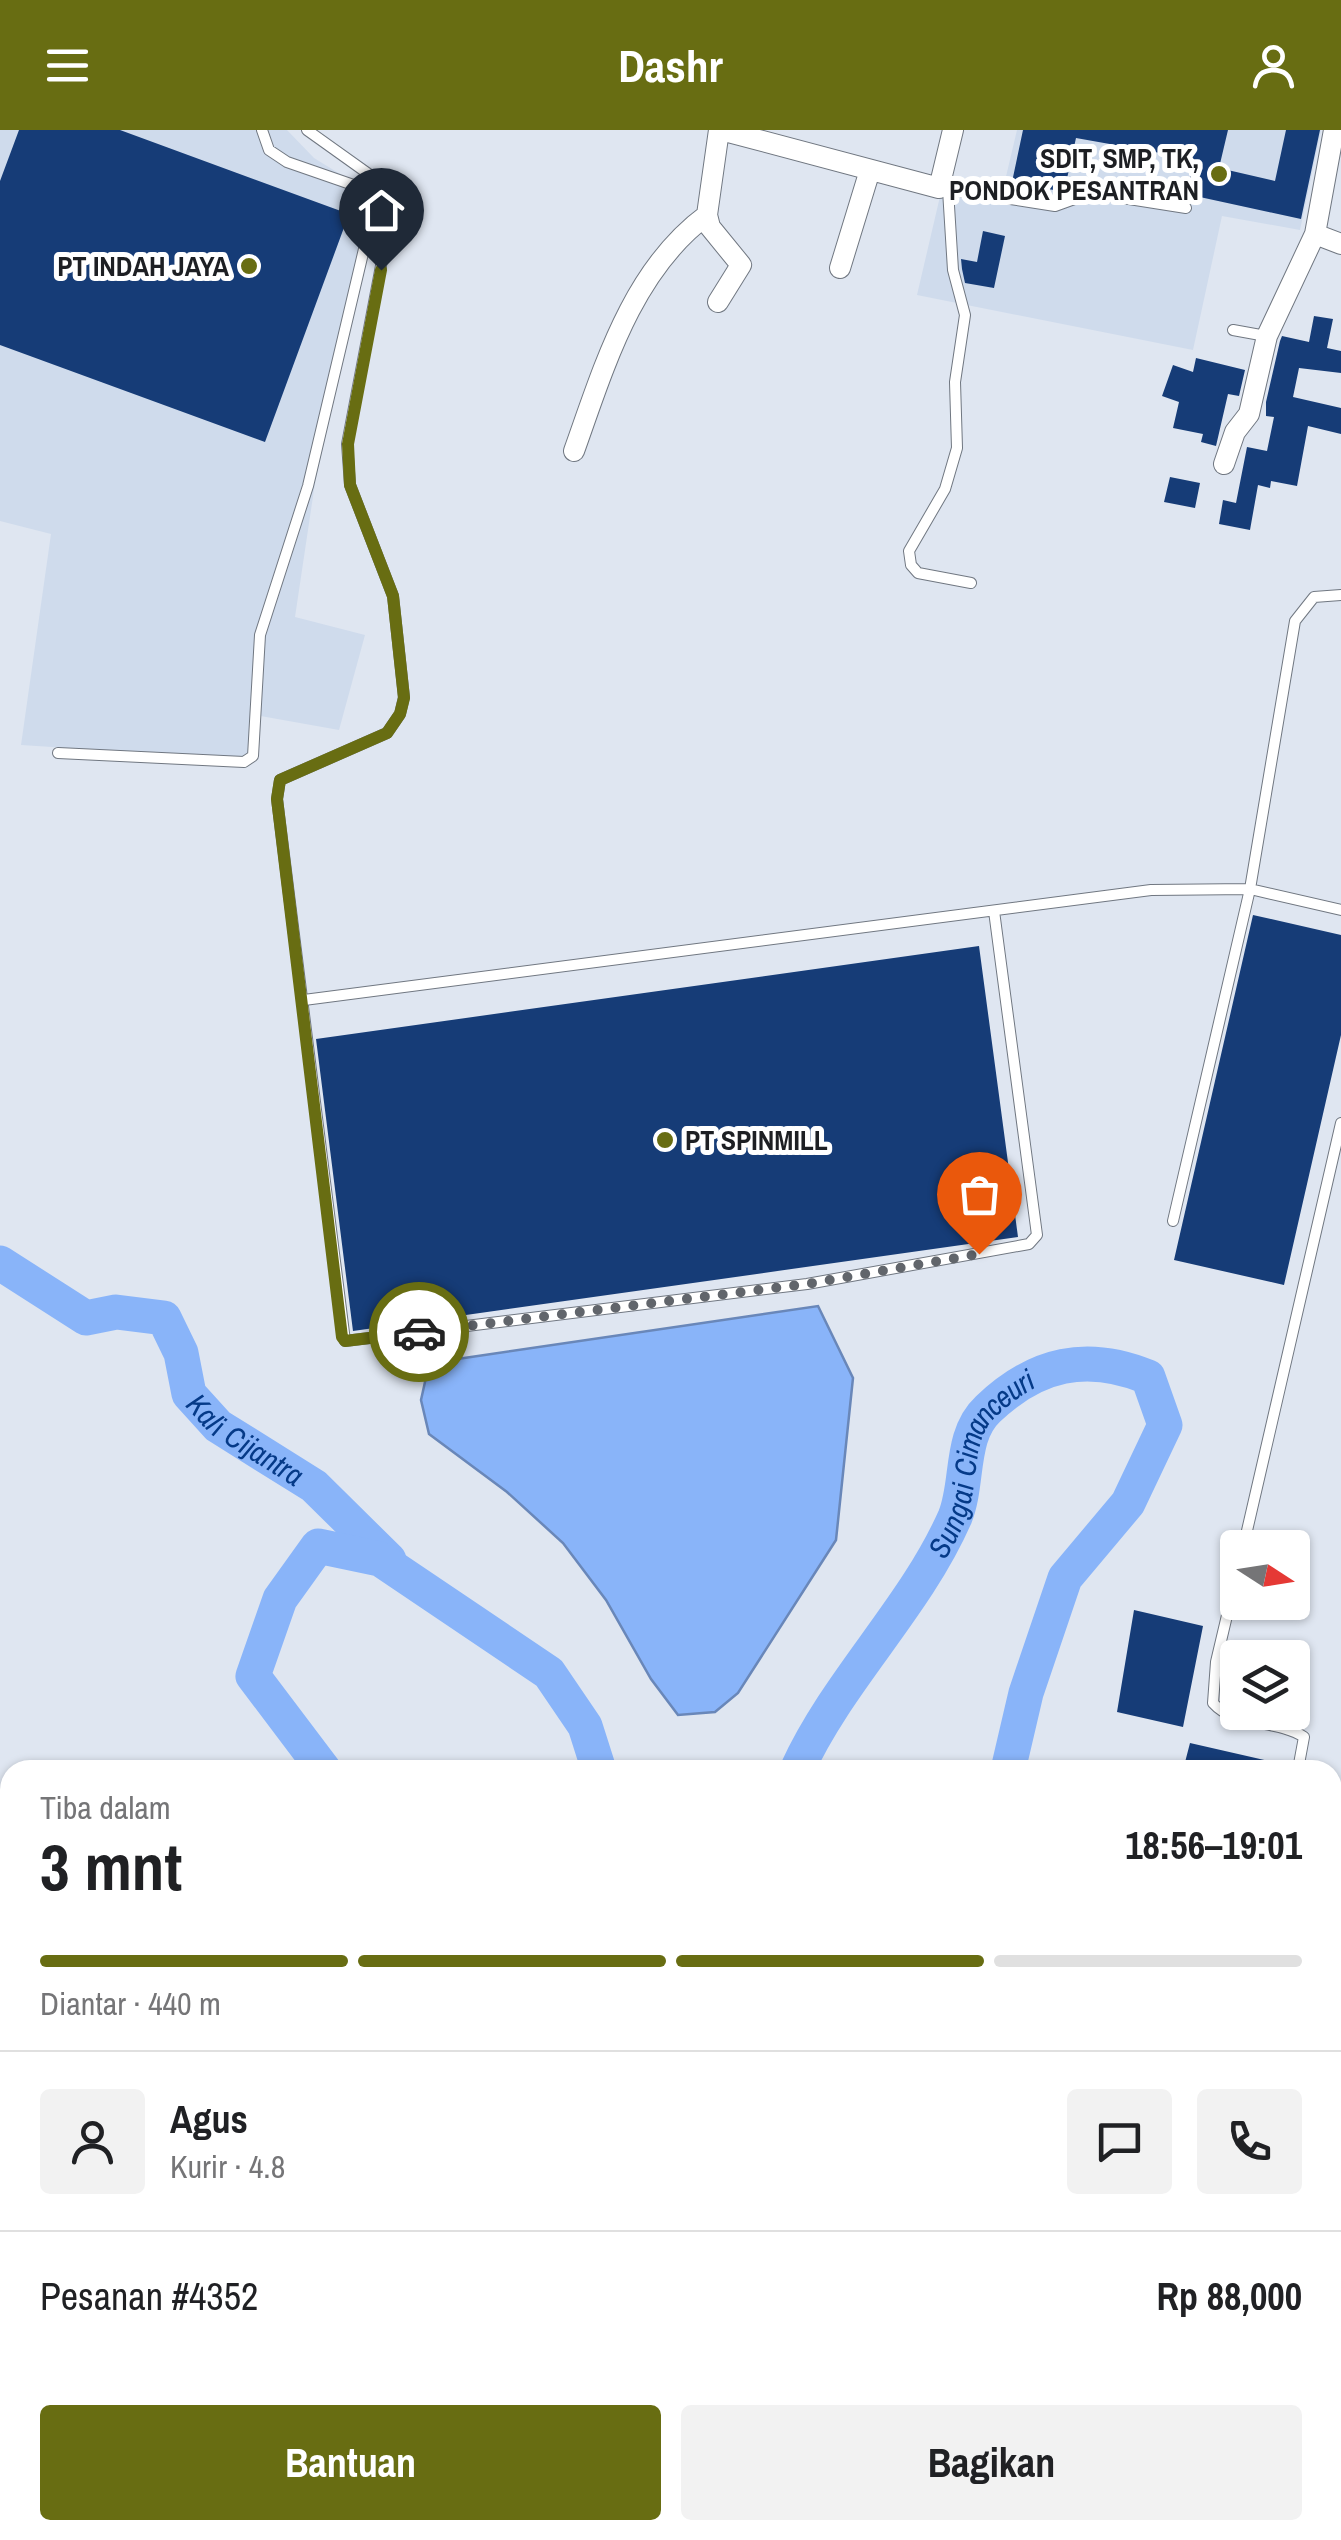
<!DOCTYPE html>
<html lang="id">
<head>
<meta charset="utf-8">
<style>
  body { margin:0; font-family:"Archivo Narrow",sans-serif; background:#f2f2f2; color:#202124; height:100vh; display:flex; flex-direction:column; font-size:38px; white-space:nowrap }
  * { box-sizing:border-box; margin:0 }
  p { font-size:32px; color:#757577 }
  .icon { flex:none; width:55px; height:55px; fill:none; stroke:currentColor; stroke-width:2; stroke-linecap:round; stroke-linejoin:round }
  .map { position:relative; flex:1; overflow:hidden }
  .sheet { position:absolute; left:0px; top:1630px; width:1342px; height:780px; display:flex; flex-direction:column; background:#fff; border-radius:30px 30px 0 0; box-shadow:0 2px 8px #0004 }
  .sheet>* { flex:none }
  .needle { width:65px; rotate:102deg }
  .buttons { position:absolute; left:1220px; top:1400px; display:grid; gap:20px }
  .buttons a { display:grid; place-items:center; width:90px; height:90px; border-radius:10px; background:#fff; box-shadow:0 2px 8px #0004; font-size:50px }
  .pin { position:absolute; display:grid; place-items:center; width:85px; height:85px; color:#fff; margin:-102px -42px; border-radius:50% 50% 50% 0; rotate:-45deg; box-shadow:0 0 10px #0007 }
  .pin .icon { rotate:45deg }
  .courier { position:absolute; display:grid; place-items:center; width:100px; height:100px; margin:-50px; border:8px solid #686d12; border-radius:50%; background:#fff; color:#222; box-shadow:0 2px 12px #0007 }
  .head em { font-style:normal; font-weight:800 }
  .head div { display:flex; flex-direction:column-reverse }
  .head { display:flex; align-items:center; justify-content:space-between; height:170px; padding:0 40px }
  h1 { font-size:65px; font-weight:800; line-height:75px }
  .bar { display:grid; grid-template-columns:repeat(4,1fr); gap:15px 10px; align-content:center; height:120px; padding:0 40px }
  .bar i { height:12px; border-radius:8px; background:#e0e0e0 }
  .bar .active { background:#686d12 }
  .bar p { grid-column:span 4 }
  .line { display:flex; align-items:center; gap:25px; padding:0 40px; border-top:2px solid #e0e0e0 }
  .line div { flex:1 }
  .round { display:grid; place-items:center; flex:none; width:105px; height:105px; border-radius:10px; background:#f2f2f2 }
  .action { display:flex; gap:20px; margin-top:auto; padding:20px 40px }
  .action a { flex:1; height:115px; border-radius:10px; background:#686d12; color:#fff; font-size:40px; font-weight:800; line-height:115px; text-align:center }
  .action a+a { background:#f2f2f2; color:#202124 }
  header { display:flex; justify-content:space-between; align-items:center; height:130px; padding:0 40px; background:#686d12; color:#fff; font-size:45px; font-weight:800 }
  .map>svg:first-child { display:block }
</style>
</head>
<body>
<header><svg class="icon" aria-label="menu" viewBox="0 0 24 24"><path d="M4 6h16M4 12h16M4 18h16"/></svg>Dashr<svg class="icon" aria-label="person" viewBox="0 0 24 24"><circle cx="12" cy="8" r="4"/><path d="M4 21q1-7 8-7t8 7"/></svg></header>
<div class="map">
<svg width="1341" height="2410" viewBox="0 0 1341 2410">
  <rect width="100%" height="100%" fill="#dfe6f1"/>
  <path fill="#cfdbec" d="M0 0H287L314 28 379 68 315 353 295 487 365 505 339 600 255 585 256 630 21 615 51 404 0 391Z
    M1017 0H1321L1300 100 1222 86 1193 220 917 165 945 45 1004 55Z"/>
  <path fill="#89b4f9" stroke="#6987b9" stroke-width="2.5" d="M818 1176 853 1248 836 1410 738 1563 715 1582 678 1585 651 1549 606 1470 563 1413 507 1362 429 1304 421 1270 427 1243 444 1231Z"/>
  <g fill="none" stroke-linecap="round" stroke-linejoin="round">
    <g stroke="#89b4f9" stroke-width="35">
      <path id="s1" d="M0 1133 86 1188 116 1182 164 1188 181 1223 189 1264 218 1296 314 1356 389 1430"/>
      <path d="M324 1640 253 1546 280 1469 318 1416 380 1429 549 1543 585 1596 599 1640"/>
      <path id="s2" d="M797 1640C838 1550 915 1478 955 1387 969 1353 959 1306 988 1279 1036 1233 1087 1222 1148 1247L1165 1295 1128 1373 1065 1448 1026 1563 1008 1640"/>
      <path d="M1332 1833 1341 1839"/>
      <path d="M0 1914 10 1874"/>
    </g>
  </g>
  <path fill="#163c77" d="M19 0H120L349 84 265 312 0 215V51Z
    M1023 0H1228L1219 38 1275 51 1286 0H1320L1301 89 1186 64 1194 29 1076 8 1064 62 1012 52Z
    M983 101 1005 106 994 158 965 153 962 139 961 129 977 132Z
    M1314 186 1333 189 1327 218 1341 221V243L1299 238 1293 267 1341 278V304L1308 296 1297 356 1271 351 1270 358 1258 355 1250 400 1219 394 1223 370 1236 373 1247 317 1267 321 1274 287 1266 286V272L1280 211 1282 206 1309 212Z
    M1196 228 1245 240 1239 266 1228 264 1216 316 1201 312 1203 304 1173 298 1179 272 1162 266 1173 235 1193 242Z
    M1170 347 1200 353 1195 378 1164 372Z
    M1253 785 1341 805V905L1284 1155 1174 1130Z
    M979 816 1018 1107 353 1201 316 909Z
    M1134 1480 1203 1496 1183 1597 1117 1582Z
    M1190 1613 1282 1634 1281 1640H1183Z"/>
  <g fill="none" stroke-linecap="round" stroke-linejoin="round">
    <defs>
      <path id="lane" d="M307 0 384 55 392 78 347 314 350 355 393 466 404 567 400 584 387 603 280 650 277 669 345 1211 807 1154 1029 1114 1037 1105 994 781
        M945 59 1055 76 1091 63 1186 78
        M948 60 953 140 965 185 955 252 957 318 945 359 909 421 911 435 918 443 971 453
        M1233 200 1266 206
        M58 623 244 632 253 626 260 505 308 356 364 119 370 71 362 58 287 32 269 20 262 0
        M304 870 1151 760 1250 759 1341 780
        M1173 1091 1250 759 1295 491 1314 467 1341 465
        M1243 1418 1341 993
        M1238 1439 1216 1532 1213 1573C1235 1598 1277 1589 1304 1607L1299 1634"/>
      <path id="street" d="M721 0 939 58 953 0
        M1334 0 1315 104 1341 114
        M840 138 870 40
        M718 172 741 135 710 97 707 85 719 0
        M574 321C604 237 632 140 707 85
        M1224 334 1235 302 1249 284 1267 206 1315 104"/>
    </defs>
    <use href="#lane" stroke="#707781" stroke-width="12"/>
    <use href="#street" stroke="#707781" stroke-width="22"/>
    <use href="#lane" stroke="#fff" stroke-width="10"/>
    <use href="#street" stroke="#fff" stroke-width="20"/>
  </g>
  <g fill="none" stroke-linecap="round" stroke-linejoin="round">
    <path stroke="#61656b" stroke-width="10" stroke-dasharray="0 18" d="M419 1202 807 1154 979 1124"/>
    <path stroke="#686d12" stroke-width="12" d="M381 140 348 314 350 355 393 466 404 568 400 584 387 603 280 650 277 669 342 1207 345 1211 419 1202"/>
  </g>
  <g fill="#686d12" stroke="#fff" stroke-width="4">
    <circle cx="1219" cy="44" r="10"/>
    <circle cx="249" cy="136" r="10"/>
    <circle cx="665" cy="1010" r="10"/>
  </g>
  <g text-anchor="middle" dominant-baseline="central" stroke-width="10" stroke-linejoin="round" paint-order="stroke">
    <g font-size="28" font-weight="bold" fill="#1d1f23" stroke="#fff" text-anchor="end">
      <text x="1199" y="28">SDIT, SMP, TK,<tspan x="1199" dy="32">PONDOK PESANTRAN</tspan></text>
      <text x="229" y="136">PT INDAH JAYA</text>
      <text x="685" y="1010" text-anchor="start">PT SPINMILL</text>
    </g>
    <g font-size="30" font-style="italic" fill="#053a88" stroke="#fff">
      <text stroke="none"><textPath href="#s1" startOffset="335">Kali Cijantra</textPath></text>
      <text stroke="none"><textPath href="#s2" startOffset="362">Sungai Cimanceuri</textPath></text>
    </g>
  </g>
</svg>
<div class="buttons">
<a><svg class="needle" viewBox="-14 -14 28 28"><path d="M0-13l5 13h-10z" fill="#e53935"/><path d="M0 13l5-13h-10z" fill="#757577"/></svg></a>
<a><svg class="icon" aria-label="layers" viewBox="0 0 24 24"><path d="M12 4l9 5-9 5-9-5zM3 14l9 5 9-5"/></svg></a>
</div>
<div class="pin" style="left:979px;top:1124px;background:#ea580c"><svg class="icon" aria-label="bag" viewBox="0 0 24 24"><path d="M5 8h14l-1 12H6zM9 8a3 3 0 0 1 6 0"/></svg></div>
<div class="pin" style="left:381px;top:140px;background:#1f2937"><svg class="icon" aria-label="home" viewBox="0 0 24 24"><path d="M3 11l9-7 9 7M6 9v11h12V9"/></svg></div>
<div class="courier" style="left:419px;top:1202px"><svg class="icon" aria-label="car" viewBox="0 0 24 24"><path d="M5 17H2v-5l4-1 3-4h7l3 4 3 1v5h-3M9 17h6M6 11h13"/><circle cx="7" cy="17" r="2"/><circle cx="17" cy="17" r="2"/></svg></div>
<section class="sheet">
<div class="head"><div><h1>3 mnt</h1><p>Tiba dalam</p></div><em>18:56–19:01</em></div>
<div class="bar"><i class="active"></i><i class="active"></i><i class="active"></i><i></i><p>Diantar · 440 m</p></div>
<div class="line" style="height:180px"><a class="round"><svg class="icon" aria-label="person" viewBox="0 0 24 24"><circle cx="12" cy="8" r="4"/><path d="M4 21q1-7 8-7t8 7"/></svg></a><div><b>Agus</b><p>Kurir · 4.8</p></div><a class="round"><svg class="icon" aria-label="chat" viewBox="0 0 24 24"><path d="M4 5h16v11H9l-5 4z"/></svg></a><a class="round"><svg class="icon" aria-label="phone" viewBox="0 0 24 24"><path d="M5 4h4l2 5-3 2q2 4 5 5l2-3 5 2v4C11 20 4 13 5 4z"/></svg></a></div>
<div class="line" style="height:130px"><div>Pesanan #4352</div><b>Rp 88,000</b></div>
<div class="action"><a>Bantuan</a><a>Bagikan</a></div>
</section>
</div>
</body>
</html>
